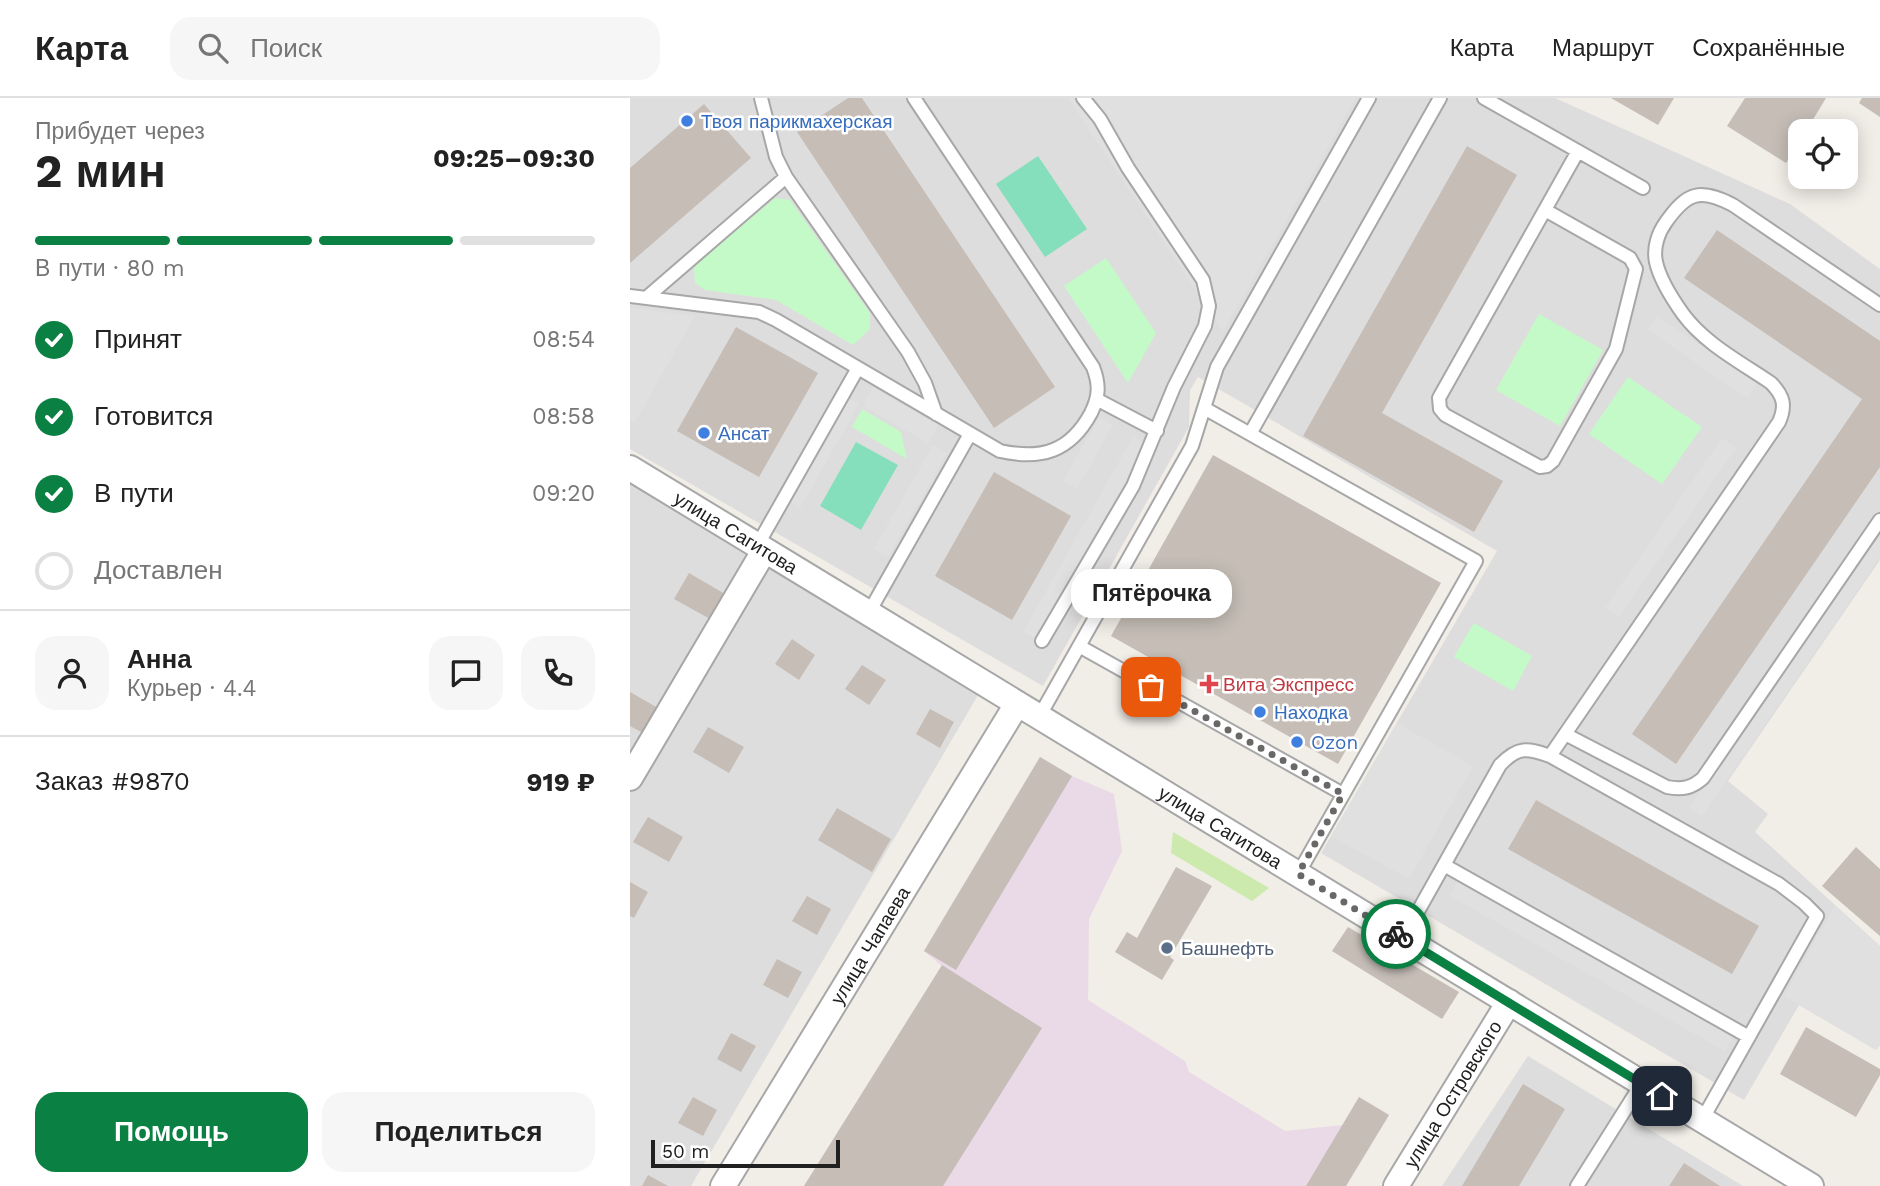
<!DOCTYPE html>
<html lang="ru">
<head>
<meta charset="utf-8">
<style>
  body { margin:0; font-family:"Work Sans",sans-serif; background:#f6f6f6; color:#222; height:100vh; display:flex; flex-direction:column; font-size:26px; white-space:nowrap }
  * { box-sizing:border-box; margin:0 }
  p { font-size:23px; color:#767676 }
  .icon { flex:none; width:38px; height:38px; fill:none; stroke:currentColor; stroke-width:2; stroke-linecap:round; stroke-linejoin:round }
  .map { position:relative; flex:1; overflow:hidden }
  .side { display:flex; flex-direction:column; background:#fff; width:630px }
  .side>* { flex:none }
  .tools { position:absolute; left:1158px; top:21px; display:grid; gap:14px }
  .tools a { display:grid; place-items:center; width:70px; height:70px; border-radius:14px; background:#fff; box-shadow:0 4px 18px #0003; font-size:35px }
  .scale { position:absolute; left:21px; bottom:18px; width:189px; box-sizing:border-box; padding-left:7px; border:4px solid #202020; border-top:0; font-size:19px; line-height:24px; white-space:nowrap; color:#202020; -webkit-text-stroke:5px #fff; paint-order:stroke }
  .pin { position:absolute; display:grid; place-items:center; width:60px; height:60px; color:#fff; margin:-30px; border-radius:14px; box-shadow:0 4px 10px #0006 }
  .courier { position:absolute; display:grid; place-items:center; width:70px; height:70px; margin:-35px; border:5px solid #0b8043; border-radius:50%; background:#fff; color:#222; box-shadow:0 2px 9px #0007 }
  .bubble { position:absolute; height:49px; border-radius:21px; background:#fff; box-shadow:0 4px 18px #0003; font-size:23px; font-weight:700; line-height:49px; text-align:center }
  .headline em { font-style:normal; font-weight:700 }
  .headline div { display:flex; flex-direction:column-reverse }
  .headline { display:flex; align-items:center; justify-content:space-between; height:119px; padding:0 35px }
  h1 { font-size:46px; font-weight:700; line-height:52px }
  .bar { display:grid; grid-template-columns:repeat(4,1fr); gap:10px 7px; align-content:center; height:84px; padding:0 35px }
  .bar i { height:9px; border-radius:5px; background:#e0e0e0 }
  .bar .active { background:#0b8043 }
  .bar p { grid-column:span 4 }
  .line { display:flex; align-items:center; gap:18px; padding:0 35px; border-top:2px solid #e0e0e0 }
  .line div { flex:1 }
  .round { display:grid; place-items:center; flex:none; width:74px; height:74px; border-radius:21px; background:#f6f6f6 }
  ol { padding:0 35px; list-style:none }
  li { display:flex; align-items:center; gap:21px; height:77px }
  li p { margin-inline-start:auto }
  li .icon { padding:7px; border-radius:50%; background:#0b8043; color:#fff; stroke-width:4 }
  li:last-child { color:#767676 }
  li i { width:38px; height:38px; border:4px solid #e0e0e0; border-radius:50% }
  .button { display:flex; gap:14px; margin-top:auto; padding:14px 35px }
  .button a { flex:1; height:80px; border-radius:21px; background:#0b8043; color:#fff; font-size:28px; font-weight:700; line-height:80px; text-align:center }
  .button a+a { background:#f6f6f6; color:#222 }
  header { display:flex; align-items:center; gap:42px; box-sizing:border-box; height:98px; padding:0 35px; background:#fff; border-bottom:2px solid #e0e0e0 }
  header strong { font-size:33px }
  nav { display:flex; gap:38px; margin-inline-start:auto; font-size:24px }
  .search { width:490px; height:63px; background:#f6f6f6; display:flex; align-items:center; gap:18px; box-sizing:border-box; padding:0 24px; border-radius:21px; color:#767676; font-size:26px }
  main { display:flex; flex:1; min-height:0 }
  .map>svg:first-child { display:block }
</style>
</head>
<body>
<header>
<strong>Карта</strong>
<div class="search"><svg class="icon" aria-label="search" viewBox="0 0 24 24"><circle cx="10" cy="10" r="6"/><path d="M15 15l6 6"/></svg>Поиск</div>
<nav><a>Карта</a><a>Маршрут</a><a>Сохранённые</a></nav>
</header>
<main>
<section class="side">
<div class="headline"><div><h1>2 мин</h1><p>Прибудет через</p></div><em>09:25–09:30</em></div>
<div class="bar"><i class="active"></i><i class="active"></i><i class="active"></i><i></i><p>В пути · 80 m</p></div>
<ol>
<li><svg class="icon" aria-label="check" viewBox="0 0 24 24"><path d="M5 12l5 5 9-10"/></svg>Принят<p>08:54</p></li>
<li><svg class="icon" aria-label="check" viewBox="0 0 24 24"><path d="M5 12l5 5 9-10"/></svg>Готовится<p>08:58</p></li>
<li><svg class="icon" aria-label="check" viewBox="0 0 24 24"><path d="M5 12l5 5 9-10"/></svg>В пути<p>09:20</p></li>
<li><i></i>Доставлен</li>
</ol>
<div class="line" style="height:126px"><a class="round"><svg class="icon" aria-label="person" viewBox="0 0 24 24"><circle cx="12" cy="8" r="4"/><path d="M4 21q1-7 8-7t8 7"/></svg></a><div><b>Анна</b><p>Курьер · 4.4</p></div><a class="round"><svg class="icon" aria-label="chat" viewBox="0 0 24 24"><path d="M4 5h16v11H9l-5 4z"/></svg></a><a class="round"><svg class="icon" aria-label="phone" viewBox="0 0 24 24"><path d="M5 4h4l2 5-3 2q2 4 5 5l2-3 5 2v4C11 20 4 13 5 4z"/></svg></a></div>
<div class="line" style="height:91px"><div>Заказ #9870</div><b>919 ₽</b></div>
<div class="button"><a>Помощь</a><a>Поделиться</a></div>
</section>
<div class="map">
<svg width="1250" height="1088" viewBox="0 0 1250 1088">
  <rect width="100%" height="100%" fill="#f1ede7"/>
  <path fill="#dedddd" d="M0 0H925L1160 106 1250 171V462L1098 683 1138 716 1125 734 1250 848V947L1246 952 1169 907 1114 1002 691 755 867 453 568 279 560 292 559 329 413 588 0 351Z
    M0 377 355 585 61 1088H0Z
    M898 958 1113 1088H812Z"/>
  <path fill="#ead9e7" d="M410 659 442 678 484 696 492 753 459 821 458 902 555 963 559 974 655 1033 713 1027 729 999 759 1017 716 1088H174L312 868 294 853Z"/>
  <path fill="#cceaad" d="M543 734 639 790 622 803 541 755Z"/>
  <path fill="#c4fac8" d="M145 100 160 102 240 215V231L223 247 146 202 75 192 65 185 64 170 71 162Z
    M476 160 526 235 498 285 434 188Z
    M909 216 973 252 930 328 866 292Z
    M998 279 1072 329 1032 386 959 336Z
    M232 311 271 334 277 361 222 329Z
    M844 525 902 558 883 593 824 559Z"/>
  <path fill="#85dfbc" d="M408 58 457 131 415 159 366 86Z
    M226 344 268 367 231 432 190 408Z"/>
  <path fill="#e0e0e0" d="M438 0H726L593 233Z
    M0 210 65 218 5 324 0 322Z
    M1027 218 1127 285 1117 300 1018 232Z
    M243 290 308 327 298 345 233 308Z
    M215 298 229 306 170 410 156 402Z
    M469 319 483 327 447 391 433 383Z
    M503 339 518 347 407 541 393 534Z
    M1092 340 1106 350 989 519 975 510Z
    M303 347 317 355 258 459 244 451Z
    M1250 431V459L1072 718 1059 709Z
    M767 625 843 668 779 781 701 738Z
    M828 783 1104 938 1095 953 820 798Z
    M1205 808 1250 848V947L1246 952 1154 898Z"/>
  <path fill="#c5bdb6" d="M218 0H232L425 289 364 330 167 34Z
    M981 0H1044L1028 27Z
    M1115 0H1196L1176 33H1171V41L1156 65 1097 28Z
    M1232 0H1250V19L1229 5Z
    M74 6 121 60 0 165V70Z
    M837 48 887 77 752 315 873 383 844 434 673 338Z
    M1087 132 1250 243V369L1046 666 1002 636 1232 301 1054 180Z
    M106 229 188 275 129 379 47 333Z
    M583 357 811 485 708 666 481 538Z
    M364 374 441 418 382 522 305 478Z
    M59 475 95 496 80 521 44 501Z
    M162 541 185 557 169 582 145 566Z
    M232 567 256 582 239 607 215 591Z
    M0 594 28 610 13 635 0 628Z
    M300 611 324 624 310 650 286 636Z
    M78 629 114 649 99 675 63 654Z
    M410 659 442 678 326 872 294 853Z
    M906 702 1129 828 1102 876 878 751Z
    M207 710 261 741 242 774 188 742Z
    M18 719 53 739 39 764 3 744Z
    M1226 749 1250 771V838L1192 788Z
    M546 769 582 788 540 859 544 862 532 882 485 854 497 834 507 840Z
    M0 784 18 794 4 820 0 818Z
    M177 798 201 811 187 837 162 823Z
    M718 829 829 894 812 921 702 853Z
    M147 861 172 874 158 900 133 887Z
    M312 867 412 930 313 1088H174Z
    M1176 929 1250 971V977L1226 1019 1150 976Z
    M101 935 126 948 111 974 87 961Z
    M893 986 935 1011 889 1088H832Z
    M63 999 87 1012 73 1038 48 1025Z
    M729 999 759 1017 716 1088H676Z
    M1054 1065 1090 1088H1039Z
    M18 1077 38 1088H12Z"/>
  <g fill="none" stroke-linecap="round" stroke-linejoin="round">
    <defs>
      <path id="lane" d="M131 0 146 59 156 79 278 254 295 285 306 316
        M854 0 1013 90
        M915 112 1000 160 1006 171 986 251 923 363 917 368 910 369 815 317 810 311 809 300 948 53
        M0 198 129 214 146 222 370 353C411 362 440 354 461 315 469 299 470 287 463 269L284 0
        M16 200 156 79
        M468 302 527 333
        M574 310 587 269 739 0
        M620 336 810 0
        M127 448 228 270
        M238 516 340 336
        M412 543 503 388 544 289 575 228 579 208 573 182 498 70 470 21 453 0
        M449 548 713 696
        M409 619 562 348 574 310 846 463 668 776
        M935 636 1037 689C1052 692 1062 690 1073 680L1250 422
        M920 658 1149 324C1156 308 1154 298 1141 285 1112 265 1075 246 1053 216 1043 202 1030 182 1026 164 1023 150 1028 135 1036 124 1057 94 1070 90 1103 107L1250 207
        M814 767 1119 939
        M773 840 870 667C888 648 897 650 920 658L1149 786 1174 805 1187 818 1072 1022
        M947 1088 1012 985"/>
      <g id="street">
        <path id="s1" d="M0 370 1181 1088"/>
        <path d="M0 680 134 453"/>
        <path id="s2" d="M93 1088 387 606"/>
        <path id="s3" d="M766 1088 879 904"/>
      </g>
    </defs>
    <use href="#lane" stroke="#a7a7a7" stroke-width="16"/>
    <use href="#street" stroke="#a7a7a7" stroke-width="28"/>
    <use href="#lane" stroke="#fff" stroke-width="12"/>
    <use href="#street" stroke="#fff" stroke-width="24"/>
  </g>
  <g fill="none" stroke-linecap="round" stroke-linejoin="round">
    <path stroke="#696866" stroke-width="7" stroke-dasharray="0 12.6" d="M521 589 713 696 668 776 766 836"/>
    <path stroke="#0b8043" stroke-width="9" d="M766 836 1032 998"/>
  </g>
  <g fill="#3f7fe0" stroke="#fff" stroke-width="2.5">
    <circle cx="57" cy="23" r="7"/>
    <circle cx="74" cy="335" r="7"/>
    <circle cx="630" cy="614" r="7"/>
    <circle cx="667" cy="644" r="7"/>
  </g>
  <path fill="#e0444e" stroke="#fff" stroke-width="2.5" d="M575.5 575.5h7v7h7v7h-7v7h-7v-7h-7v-7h7z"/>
  <circle fill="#5c6f8a" stroke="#fff" stroke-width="2.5" cx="537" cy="850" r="7"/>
  <g text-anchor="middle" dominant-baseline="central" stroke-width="5" stroke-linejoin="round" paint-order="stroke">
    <g font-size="19" fill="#366cbe" stroke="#fff" text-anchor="start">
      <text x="71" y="23">Твоя парикмахерская</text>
      <text x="88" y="335">Ансат</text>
      <text x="644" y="614">Находка</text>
      <text x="681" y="644">Ozon</text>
    </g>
    <g font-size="19" fill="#202020" stroke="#fff">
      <text stroke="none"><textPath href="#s1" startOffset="124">улица Сагитова</textPath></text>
      <text stroke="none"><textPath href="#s1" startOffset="691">улица Сагитова</textPath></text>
      <text stroke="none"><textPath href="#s2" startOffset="282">улица Чапаева</textPath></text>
      <text stroke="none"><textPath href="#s3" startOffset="108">улица Островского</textPath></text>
    </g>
    <g font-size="19" fill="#be3a42" stroke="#fff" text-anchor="start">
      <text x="593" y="586">Вита Экспресс</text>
    </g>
    <g font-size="19" fill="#4e5e75" stroke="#fff" text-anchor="start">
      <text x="551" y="850">Башнефть</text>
    </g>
  </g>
</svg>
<div class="tools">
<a><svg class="icon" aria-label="locate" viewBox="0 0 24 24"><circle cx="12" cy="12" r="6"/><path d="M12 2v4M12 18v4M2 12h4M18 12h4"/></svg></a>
</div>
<div class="scale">50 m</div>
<div class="pin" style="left:521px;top:589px;background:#ea580c"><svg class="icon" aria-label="bag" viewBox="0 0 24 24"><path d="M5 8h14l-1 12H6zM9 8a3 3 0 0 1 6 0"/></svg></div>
<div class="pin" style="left:1032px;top:998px;background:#1f2937"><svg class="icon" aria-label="home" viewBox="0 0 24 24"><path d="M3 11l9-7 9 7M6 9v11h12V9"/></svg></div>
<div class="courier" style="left:766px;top:836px"><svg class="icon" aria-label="bike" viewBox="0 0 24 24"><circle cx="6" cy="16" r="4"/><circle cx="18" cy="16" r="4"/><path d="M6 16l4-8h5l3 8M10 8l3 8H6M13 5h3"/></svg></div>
<div class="bubble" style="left:441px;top:471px;width:161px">Пятёрочка</div>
</div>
</main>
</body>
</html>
